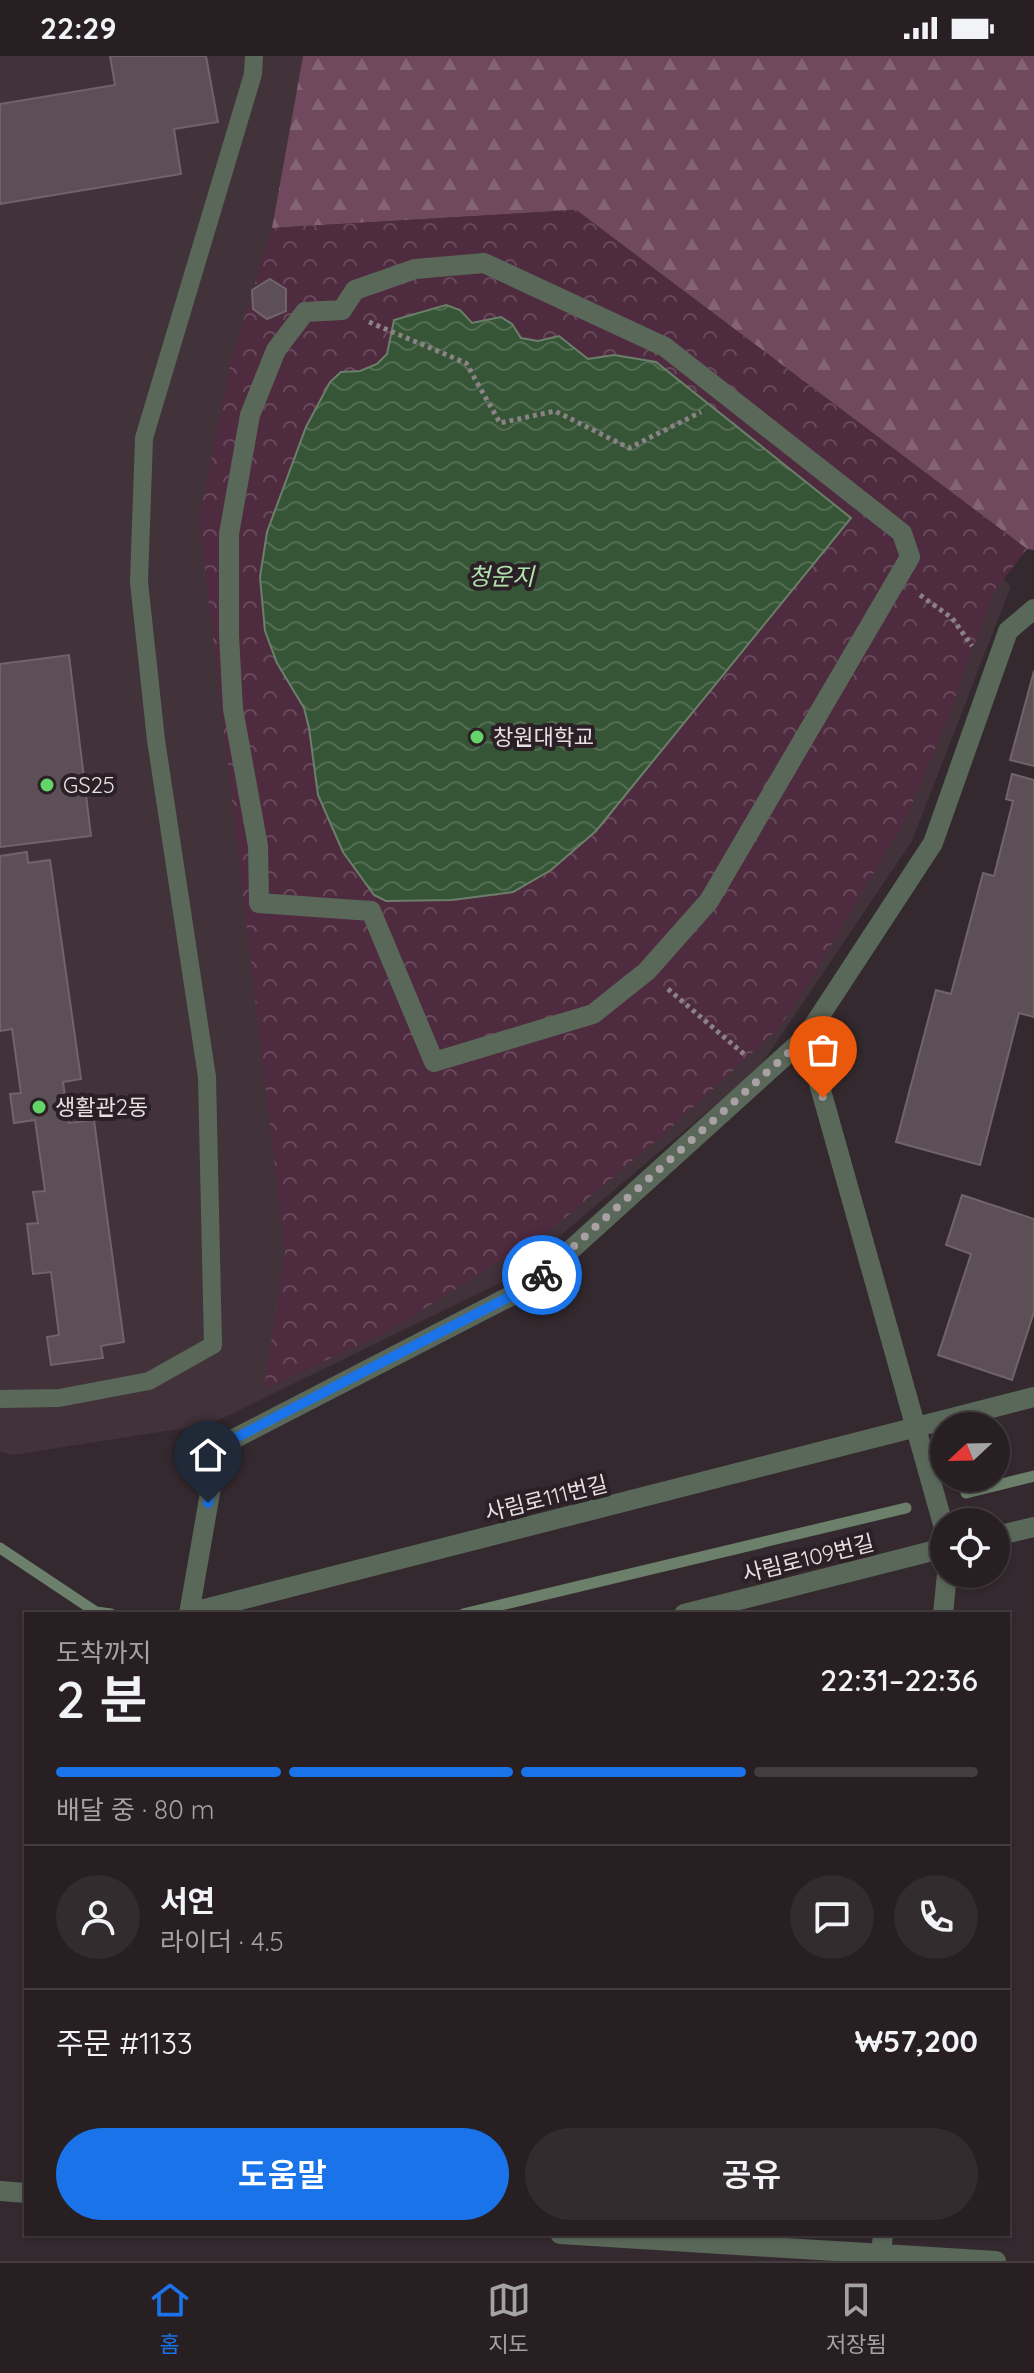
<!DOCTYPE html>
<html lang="ko">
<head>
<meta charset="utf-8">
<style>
  body { margin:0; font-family:Quicksand,"Noto Sans KR",sans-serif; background:#332c2f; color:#f1f3f6; height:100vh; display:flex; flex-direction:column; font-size:30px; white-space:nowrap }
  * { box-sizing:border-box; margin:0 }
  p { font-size:26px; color:#a4a2a5 }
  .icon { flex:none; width:44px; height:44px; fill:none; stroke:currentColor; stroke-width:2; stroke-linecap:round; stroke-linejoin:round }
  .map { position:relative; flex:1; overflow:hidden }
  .drawer { position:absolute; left:24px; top:1556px; width:986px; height:624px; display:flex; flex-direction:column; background:#271f22; border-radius:0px; box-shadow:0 2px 6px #0004,0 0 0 2px #433d40 }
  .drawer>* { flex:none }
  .needle { width:52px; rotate:248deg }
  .tools { position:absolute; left:930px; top:1356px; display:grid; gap:16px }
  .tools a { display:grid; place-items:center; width:80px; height:80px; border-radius:50%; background:#271f22; box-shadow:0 2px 6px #0004,0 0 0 2px #433d40; font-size:40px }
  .pin { position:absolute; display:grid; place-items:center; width:68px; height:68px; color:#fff; margin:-82px -34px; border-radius:50% 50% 50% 0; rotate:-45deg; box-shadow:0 0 8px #0007 }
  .pin .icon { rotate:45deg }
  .courier { position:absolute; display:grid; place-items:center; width:80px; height:80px; margin:-40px; border:6px solid #1a73e8; border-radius:50%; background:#fff; color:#222; box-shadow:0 2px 10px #0007 }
  .head em { font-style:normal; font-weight:600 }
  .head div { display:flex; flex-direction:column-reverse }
  .head { display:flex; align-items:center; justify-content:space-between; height:136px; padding:0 32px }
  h1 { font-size:52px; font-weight:600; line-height:60px }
  .bar { display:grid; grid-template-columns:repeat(4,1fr); gap:12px 8px; align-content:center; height:96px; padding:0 32px }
  .bar i { height:10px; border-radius:6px; background:#433d40 }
  .bar .selected { background:#1a73e8 }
  .bar p { grid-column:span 4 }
  .line { display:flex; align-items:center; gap:20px; padding:0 32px; border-top:2px solid #433d40 }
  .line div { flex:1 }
  .round { display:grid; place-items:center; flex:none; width:84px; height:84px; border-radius:42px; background:#332c2f }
  .button { display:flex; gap:16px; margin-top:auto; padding:16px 32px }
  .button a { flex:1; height:92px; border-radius:48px; background:#1a73e8; color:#fff; font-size:32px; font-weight:600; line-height:92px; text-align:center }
  .button a+a { background:#332c2f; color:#f1f3f6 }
  .status { display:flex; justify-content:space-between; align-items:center; height:56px; padding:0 40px; background:#271f22; direction:ltr }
  .status svg { height:22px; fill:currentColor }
  .dock { display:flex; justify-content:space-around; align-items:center; height:112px; border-top:2px solid #433d40; background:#271f22; font-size:22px; color:#a4a2a5 }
  .dock a { display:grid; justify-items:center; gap:4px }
  .dock .selected { color:#1a73e8 }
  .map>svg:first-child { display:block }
</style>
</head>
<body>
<div class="status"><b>22:29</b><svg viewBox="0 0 49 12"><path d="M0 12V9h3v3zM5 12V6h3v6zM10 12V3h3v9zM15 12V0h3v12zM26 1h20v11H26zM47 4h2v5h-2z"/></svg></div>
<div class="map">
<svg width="1034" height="2205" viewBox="0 0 1034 2205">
  <defs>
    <pattern id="forest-firs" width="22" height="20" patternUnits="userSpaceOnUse" patternTransform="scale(2)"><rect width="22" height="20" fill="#70495e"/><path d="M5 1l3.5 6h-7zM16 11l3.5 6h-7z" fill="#846375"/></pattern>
    <pattern id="park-crowns" width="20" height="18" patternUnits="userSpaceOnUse" patternTransform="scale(2)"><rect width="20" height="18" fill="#4f2b3f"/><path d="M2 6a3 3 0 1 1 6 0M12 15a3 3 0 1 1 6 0" fill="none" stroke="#68495b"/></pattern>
    <pattern id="water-waves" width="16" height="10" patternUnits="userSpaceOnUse" patternTransform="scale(2)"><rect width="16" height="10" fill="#365536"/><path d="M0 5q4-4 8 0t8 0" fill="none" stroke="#536d53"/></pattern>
  </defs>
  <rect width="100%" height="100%" fill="#34292e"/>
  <path fill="#42323a" d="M0 0H303L272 172 576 154 1011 530 912 785 759 1012 510 1222 211 1368 13 1399 0 1396Z"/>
  <path fill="url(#forest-firs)" d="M303 0H1034V494L1027 493 576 154 272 172Z"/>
  <path fill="url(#park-crowns)" d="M576 154 1027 493 994 535 946 666 905 764 811 923 779 972 663 1079 555 1170 389 1275 264 1333 285 1197 199 463 231 305 272 172Z"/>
  <path fill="url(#water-waves)" stroke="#6b7f6a" stroke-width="2" d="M446 249 460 254 472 267 501 261 512 268 521 282 538 285 559 280 588 303 614 299 656 306 851 462 596 775 551 814 513 836 452 844 386 845 374 839 343 796 318 739 309 672 304 652 277 607 265 575 260 521 267 476 306 371 330 326 341 316 360 315 377 308 387 298 394 264Z"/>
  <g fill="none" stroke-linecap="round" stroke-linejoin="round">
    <path stroke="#6b7f6a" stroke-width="11" d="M966 1437 1034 1420
      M0 1492 96 1556 111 1558
      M463 1558 906 1452"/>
  </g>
  <path fill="#5c5056" stroke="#70646a" stroke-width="2" d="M110 0H206L218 66 174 73 181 118 0 148V48L115 29Z
    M270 223 286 233V255L267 263 253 253 252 234Z
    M69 599 91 780 0 791V608Z
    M1034 615V710L1010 704Z
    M1012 718 1034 724V961L1019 957 980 1109 896 1086 936 934 951 938 983 817 994 820 1013 745 1006 743Z
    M27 796 28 807 50 804 81 1023 63 1026 69 1067 94 1064 124 1286 101 1290 103 1302 51 1309 47 1281 59 1279 51 1216 33 1218 27 1168 38 1167 33 1136 45 1135 35 1064 14 1067 10 1038 21 1037 12 973 0 975V800Z
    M962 1139 1034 1163V1256L1012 1324 938 1299 971 1198 946 1189Z"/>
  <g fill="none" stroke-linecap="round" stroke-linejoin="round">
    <path stroke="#8b8286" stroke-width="5" stroke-dasharray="4 4" stroke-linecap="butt" d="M369 266 466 307 500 367 555 355 629 392 701 356
      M920 539 952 562 972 590
      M668 933 745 999"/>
    <path stroke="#5a685a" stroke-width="18" d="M0 1343 59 1342 149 1325 213 1289 207 1021 156 684 139 526 144 382 253 18 254 0"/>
    <path stroke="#5a685a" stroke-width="20" d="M484 207 665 291 902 477 910 501 709 845 647 915 593 958 434 1006 371 855 259 847 258 790 233 653 229 579V478L250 359 276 294 305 256 342 254 355 234 415 213Z"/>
    <path stroke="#5a685a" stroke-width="20" d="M806 981 944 1472
      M996 1480 1034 1471
      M189 1557 1034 1341
      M189 1558 218 1391 532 1229 806 981 933 787 1008 575 1034 553
      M684 1558 944 1492
      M943 1558 947 1518
      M0 2135 26 2137
      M560 2178 996 2205
      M881 2198 883 2178"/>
  </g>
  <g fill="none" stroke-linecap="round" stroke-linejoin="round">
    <path stroke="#a9a1a4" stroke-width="8" stroke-dasharray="0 14.4" d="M542 1219 806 981 823 1042"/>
    <path stroke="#1a73e8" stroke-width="10" d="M208 1447 218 1391 532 1229 542 1219"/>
  </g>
  <g fill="#63d468" stroke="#2a2025" stroke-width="3">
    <circle cx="477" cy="681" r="8"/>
    <circle cx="47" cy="729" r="8"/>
    <circle cx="39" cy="1051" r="8"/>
  </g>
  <g text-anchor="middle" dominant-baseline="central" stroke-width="8" stroke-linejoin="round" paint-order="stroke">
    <g font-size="22" fill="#e8e1e4" stroke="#2a2025" text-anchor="start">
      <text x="493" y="681">창원대학교</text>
      <text x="63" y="729">GS25</text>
      <text x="55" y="1051">생활관2동</text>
    </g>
    <g font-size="22" fill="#e8e1e4" stroke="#2a2025">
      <text transform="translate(546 1442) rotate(-14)">사림로111번길</text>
      <text transform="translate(808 1502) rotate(-14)">사림로109번길</text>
    </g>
    <g font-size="24" font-style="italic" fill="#afe4ae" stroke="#2a2025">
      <text x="501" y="520">청운지</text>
    </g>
  </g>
</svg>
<div class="tools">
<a><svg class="needle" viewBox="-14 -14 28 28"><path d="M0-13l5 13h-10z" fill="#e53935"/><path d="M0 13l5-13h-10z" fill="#a4a2a5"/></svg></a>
<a><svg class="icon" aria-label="locate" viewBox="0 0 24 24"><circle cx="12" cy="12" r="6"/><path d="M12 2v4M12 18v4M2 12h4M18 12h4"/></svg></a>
</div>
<div class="pin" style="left:823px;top:1042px;background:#ea580c"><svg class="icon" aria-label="bag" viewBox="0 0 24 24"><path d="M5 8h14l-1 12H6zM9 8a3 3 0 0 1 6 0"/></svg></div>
<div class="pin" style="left:208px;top:1447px;background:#1f2937"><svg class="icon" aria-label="home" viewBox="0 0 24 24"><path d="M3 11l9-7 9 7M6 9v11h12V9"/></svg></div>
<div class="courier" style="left:542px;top:1219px"><svg class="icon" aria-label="bike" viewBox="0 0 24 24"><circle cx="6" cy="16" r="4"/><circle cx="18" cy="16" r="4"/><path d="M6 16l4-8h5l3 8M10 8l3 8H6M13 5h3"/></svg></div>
<section class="drawer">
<div class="head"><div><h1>2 분</h1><p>도착까지</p></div><em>22:31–22:36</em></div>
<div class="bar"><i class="selected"></i><i class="selected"></i><i class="selected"></i><i></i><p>배달 중 · 80 m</p></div>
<div class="line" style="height:144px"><a class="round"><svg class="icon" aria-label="person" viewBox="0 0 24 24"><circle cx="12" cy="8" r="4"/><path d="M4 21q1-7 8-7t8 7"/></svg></a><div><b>서연</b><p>라이더 · 4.5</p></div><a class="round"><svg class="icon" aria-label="chat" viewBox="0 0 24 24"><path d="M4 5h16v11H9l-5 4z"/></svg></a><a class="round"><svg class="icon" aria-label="phone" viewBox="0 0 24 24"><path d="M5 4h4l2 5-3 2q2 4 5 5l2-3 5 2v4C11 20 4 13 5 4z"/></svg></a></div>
<div class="line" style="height:104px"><div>주문 #1133</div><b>₩57,200</b></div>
<div class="button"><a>도움말</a><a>공유</a></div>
</section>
</div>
<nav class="dock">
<a class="selected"><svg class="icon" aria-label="home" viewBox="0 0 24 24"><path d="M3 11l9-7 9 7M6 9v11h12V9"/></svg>홈</a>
<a><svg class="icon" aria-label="map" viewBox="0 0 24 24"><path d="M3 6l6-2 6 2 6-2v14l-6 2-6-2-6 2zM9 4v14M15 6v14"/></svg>지도</a>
<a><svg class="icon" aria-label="saved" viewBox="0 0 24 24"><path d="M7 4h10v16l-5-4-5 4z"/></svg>저장됨</a>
</nav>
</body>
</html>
